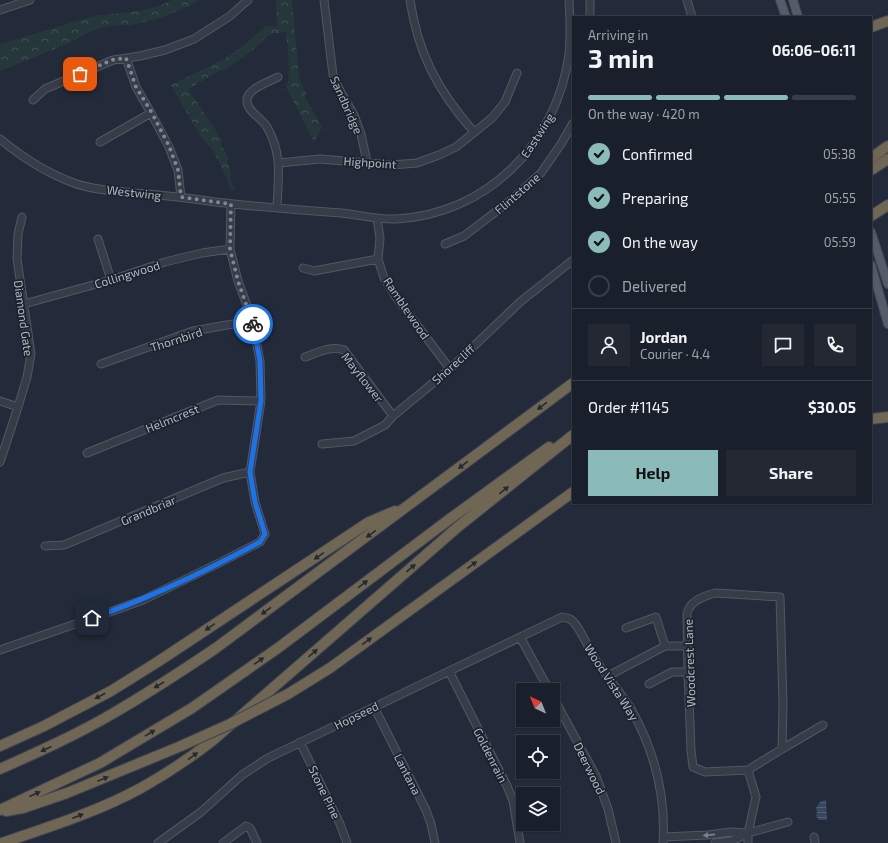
<!DOCTYPE html>
<html lang="en">
<head>
<meta charset="utf-8">
<style>
  body { margin:0; font-family:"Exo 2",sans-serif; background:#232833; color:#f1f3f6; height:100vh; display:flex; flex-direction:column; font-size:15px; white-space:nowrap }
  * { box-sizing:border-box; margin:0 }
  p { font-size:13px; color:#9fa3a9 }
  .icon { flex:none; width:22px; height:22px; fill:none; stroke:currentColor; stroke-width:2; stroke-linecap:round; stroke-linejoin:round }
  .map { position:relative; flex:1; overflow:hidden }
  .side { position:absolute; left:572px; top:16px; width:300px; height:488px; display:flex; flex-direction:column; background:#1a202b; border-radius:0px; box-shadow:0 1px 3px #0004,0 0 0 1px #383e47 }
  .side>* { flex:none }
  .needle { width:26px; rotate:317deg }
  .fabs { position:absolute; left:516px; top:683px; display:grid; gap:8px }
  .fabs a { display:grid; place-items:center; width:44px; height:44px; border-radius:0px; background:#1a202b; box-shadow:0 1px 3px #0004,0 0 0 1px #383e47; font-size:20px }
  .pin { position:absolute; display:grid; place-items:center; width:34px; height:34px; color:#fff; margin:-17px; border-radius:8px; box-shadow:0 2px 6px #0006 }
  .courier { position:absolute; display:grid; place-items:center; width:40px; height:40px; margin:-20px; border:3px solid #1a73e8; border-radius:50%; background:#fff; color:#222; box-shadow:0 1px 5px #0007 }
  .summary em { font-style:normal; font-weight:700 }
  .summary div { display:flex; flex-direction:column-reverse }
  .summary { display:flex; align-items:center; justify-content:space-between; height:68px; padding:0 16px }
  h1 { font-size:26px; font-weight:700; line-height:30px }
  .bar { display:grid; grid-template-columns:repeat(4,1fr); gap:6px 4px; align-content:center; height:48px; padding:0 16px }
  .bar i { height:5px; border-radius:3px; background:#383e47 }
  .bar .active { background:#8bbbb9 }
  .bar p { grid-column:span 4 }
  .line { display:flex; align-items:center; gap:10px; padding:0 16px; border-top:1px solid #383e47 }
  .line div { flex:1 }
  .round { display:grid; place-items:center; flex:none; width:42px; height:42px; border-radius:0px; background:#232833 }
  ol { padding:0 16px; list-style:none }
  li { display:flex; align-items:center; gap:12px; height:44px }
  li p { margin-inline-start:auto }
  li .icon { padding:4px; border-radius:50%; background:#8bbbb9; color:#111; stroke-width:4 }
  li:last-child { color:#9fa3a9 }
  li i { width:22px; height:22px; border:2px solid #383e47; border-radius:50% }
  .button { display:flex; gap:8px; margin-top:auto; padding:8px 16px }
  .button a { flex:1; height:46px; border-radius:0px; background:#8bbbb9; color:#111; font-size:16px; font-weight:700; line-height:46px; text-align:center }
  .button a+a { background:#232833; color:#f1f3f6 }
  .map>svg:first-child { display:block }
</style>
</head>
<body>
<div class="map">
<svg width="888" height="843" viewBox="0 0 888 843">
  <defs>
    <pattern id="forest-crowns" width="20" height="18" patternUnits="userSpaceOnUse"><rect width="20" height="18" fill="#26373b"/><path d="M2 6a3 3 0 1 1 6 0M12 15a3 3 0 1 1 6 0" fill="none" stroke="#435256"/></pattern>
    <pattern id="water-rules" width="6" height="5" patternUnits="userSpaceOnUse"><rect width="6" height="5" fill="#394662"/><path d="M0 2.5h6" fill="none" stroke="#535e77"/></pattern>
  </defs>
  <rect width="100%" height="100%" fill="#232a39"/>
  <path fill="url(#forest-crowns)" d="M172 0H198L189 6 161 18 130 25 110 26 94 30 67 44 0 71V44L94 16 140 11 159 6Z
    M276 0H292L299 77 306 94 305 97 322 127 314 142 286 87C292 79 287 43 286 32L270 34 249 53 224 71 221 70 188 89 222 140 221 145 228 157 227 163 231 171 230 178 235 190H231L223 170 214 152 201 137 171 85 224 59 243 46 266 26H277Z"/>
  <path fill="url(#water-rules)" d="M826 800 827 820H819L816 816 817 813 816 808 820 802Z"/>
  <g fill="none" stroke-linecap="round" stroke-linejoin="round">
    <defs>
      <path id="minor" d="M324 0 333 75 338 87 354 115 361 134 367 162
        M410 0C418 54 438 91 474 132
        M590 0V17
        M687 0 692 17
        M0 10 30 0
        M126 58 136 87 151 113 169 147 178 170 181 197
        M33 100 45 89 113 60 140 56 165 50 194 39 230 16 248 0
        M0 139C23 158 46 173 74 183 92 190 116 191 135 193 162 195 189 198 215 202 257 207 300 210 342 213 360 215 378 220 396 219 488 214 557 143 569 54 571 36 570 18 569 0
        M100 142 151 113
        M279 163 320 159 392 165 417 163 439 155 456 147 492 118 505 102 517 73
        M277 208C278 177 283 155 267 127 262 118 246 111 247 100 248 88 269 82 278 77
        M377 219 380 238 378 259 384 278 396 297 450 369
        M98 239 111 280
        M445 244 464 236 481 223 511 200 541 173 561 144 573 123
        M303 268 314 271 378 259
        M24 304 111 280 165 262 202 253 230 249
        M305 357C317 353 331 345 344 350L393 416
        M101 364 193 331 233 324 252 319
        M0 401 18 407
        M322 444 354 441 385 425 393 416 450 369 520 302 573 260
        M87 453 218 400 261 401
        M0 462 18 407 27 377 31 354 17 259 18 234 22 217
        M45 546 64 545 223 478 250 472
        M715 593 780 597 783 705 782 749 748 770 705 772 693 767 691 750 688 672 687 614C689 601 704 596 715 593Z
        M626 628 656 617 665 646
        M520 637 549 690
        M0 650 107 613 143 600 219 563 260 542 265 534 255 502 250 472 261 401 260 361 252 319 238 281 230 249 231 204
        M449 671 507 786 513 801 520 843
        M608 676 665 646H688
        M649 684 672 672H688
        M553 697 596 776 608 809 616 843
        M374 707 426 810 431 824 435 843
        M300 742 340 824 347 843
        M782 749 823 725
        M663 837 708 835 731 832 748 833
        M814 837 815 843
        M158 843 201 812 242 775 268 758 562 617C564 618 568 618 570 619 579 624 590 652 597 662 608 678 621 693 631 709 654 750 666 796 663 843
        M223 843 246 826 250 828 257 843
        M715 843 732 841 748 833 788 822
        M748 843V833L756 797 748 770"/>
      <path id="major" d="M780 0 786 17
        M793 0 798 17
        M871 232 888 284
        M871 265 888 324"/>
      <path id="highway" d="M871 27 888 21
        M871 158 888 146
        M871 170 888 159
        M871 216 888 205
        M871 419 888 417
        M288 694 330 668 573 492
        M0 746 44 726 111 691 159 661 369 522 395 511
        M0 769C38 752 76 735 112 714 148 693 182 671 216 648L573 383
        M0 810 100 763 192 708 278 648 451 518 549 447
        M6 811 23 808 67 793 181 746
        M2 843C49 827 97 812 141 788 166 774 190 758 212 741L459 526 573 435"/>
    </defs>
    <use href="#minor" stroke="#525764" stroke-width="9"/>
    <use href="#major" stroke="#404652" stroke-width="10"/>
    <use href="#highway" stroke="#3f4451" stroke-width="12"/>
    <use href="#minor" stroke="#373c49" stroke-width="7"/>
    <use href="#major" stroke="#555b69" stroke-width="8"/>
    <use href="#highway" stroke="#6f6754" stroke-width="10"/>
    <defs>
      <path id="highway-bridge" d="M181 746 230 724 288 694"/>
    </defs>
    <use href="#highway-bridge" stroke="#3f4451" stroke-width="12" stroke-linecap="butt"/>
    <use href="#highway-bridge" stroke="#6f6754" stroke-width="10"/>
  </g>
  <defs><path id="oneway-solid" d="M-6-.8H1V-3.2L6.5 0L1 3.2V.8H-6Z"/></defs>
  <g fill="#242932">
    <use href="#oneway-solid" transform="translate(542 406) rotate(143)"/>
    <use href="#oneway-solid" transform="translate(463 465) rotate(143)"/>
    <use href="#oneway-solid" transform="translate(504 490) rotate(-39)"/>
    <use href="#oneway-solid" transform="translate(371 534) rotate(144)"/>
    <use href="#oneway-solid" transform="translate(319 556) rotate(146)"/>
    <use href="#oneway-solid" transform="translate(472 565) rotate(-36)"/>
    <use href="#oneway-solid" transform="translate(411 568) rotate(-41)"/>
    <use href="#oneway-solid" transform="translate(363 584) rotate(-37)"/>
    <use href="#oneway-solid" transform="translate(266 611) rotate(144)"/>
    <use href="#oneway-solid" transform="translate(210 627) rotate(146)"/>
    <use href="#oneway-solid" transform="translate(367 641) rotate(-36)"/>
    <use href="#oneway-solid" transform="translate(313 653) rotate(-41)"/>
    <use href="#oneway-solid" transform="translate(259 661) rotate(-35)"/>
    <use href="#oneway-solid" transform="translate(159 685) rotate(149)"/>
    <use href="#oneway-solid" transform="translate(100 696) rotate(152)"/>
    <use href="#oneway-solid" transform="translate(150 733) rotate(-31)"/>
    <use href="#oneway-solid" transform="translate(46 749) rotate(156)"/>
    <use href="#oneway-solid" transform="translate(193 756) rotate(-36)"/>
    <use href="#oneway-solid" transform="translate(103 779) rotate(-22)"/>
    <use href="#oneway-solid" transform="translate(35 794) rotate(-24)"/>
    <use href="#oneway-solid" transform="translate(78 816) rotate(-21)"/>
  </g>
  <use fill="#7b808d" href="#oneway-solid" transform="translate(709 835) rotate(174)"/>
  <g fill="none" stroke-linecap="round" stroke-linejoin="round">
    <path stroke="#808694" stroke-width="4" stroke-dasharray="0 7.2" d="M80 74 112 60 126 58 136 87 152 113 169 146 178 170 181 197 231 204 230 249 238 281 253 324"/>
    <path stroke="#1a73e8" stroke-width="5" d="M92 618C151 598 206 571 260 542L265 534 255 502 250 472 261 401 260 361 253 324"/>
  </g>
  <g text-anchor="middle" dominant-baseline="central" stroke-width="3.5" stroke-linejoin="round" paint-order="stroke">
    <g font-size="12" fill="#b2b7c5" stroke="#1c222e">
      <text transform="translate(347 105) rotate(66)">Sandbridge</text>
      <text transform="translate(537 135) rotate(-57)">Eastwing</text>
      <text transform="translate(370 162) rotate(4)">Highpoint</text>
      <text transform="translate(134 192) rotate(6)">Westwing</text>
      <text transform="translate(517 193) rotate(-41)">Flintstone</text>
      <text transform="translate(127 274) rotate(-17)">Collingwood</text>
      <text transform="translate(407 308) rotate(56)">Ramblewood</text>
      <text transform="translate(24 318) rotate(82)">Diamond Gate</text>
      <text transform="translate(176 339) rotate(-18)">Thornbird</text>
      <text transform="translate(453 364) rotate(-42)">Shorecliff</text>
      <text transform="translate(363 377) rotate(52)">Mayflower</text>
      <text transform="translate(172 418) rotate(-22)">Helmcrest</text>
      <text transform="translate(148 510) rotate(-23)">Grandbriar</text>
      <text transform="translate(689 663) rotate(-92)">Woodcrest Lane</text>
      <text transform="translate(612 682) rotate(57)">Wood Vista Way</text>
      <text transform="translate(356 715) rotate(-26)">Hopseed</text>
      <text transform="translate(491 755) rotate(63)">Goldenrain</text>
      <text transform="translate(590 768) rotate(64)">Deerwood</text>
      <text transform="translate(408 774) rotate(63)">Lantana</text>
      <text transform="translate(325 792) rotate(64)">Stone Pine</text>
    </g>
  </g>
</svg>
<div class="fabs">
<a><svg class="needle" viewBox="-14 -14 28 28"><path d="M0-13l5 13h-10z" fill="#e53935"/><path d="M0 13l5-13h-10z" fill="#9fa3a9"/></svg></a>
<a><svg class="icon" aria-label="locate" viewBox="0 0 24 24"><circle cx="12" cy="12" r="6"/><path d="M12 2v4M12 18v4M2 12h4M18 12h4"/></svg></a>
<a><svg class="icon" aria-label="layers" viewBox="0 0 24 24"><path d="M12 4l9 5-9 5-9-5zM3 14l9 5 9-5"/></svg></a>
</div>
<div class="pin" style="left:80px;top:74px;background:#ea580c"><svg class="icon" aria-label="bag" viewBox="0 0 24 24"><path d="M5 8h14l-1 12H6zM9 8a3 3 0 0 1 6 0"/></svg></div>
<div class="pin" style="left:92px;top:618px;background:#1f2937"><svg class="icon" aria-label="home" viewBox="0 0 24 24"><path d="M3 11l9-7 9 7M6 9v11h12V9"/></svg></div>
<div class="courier" style="left:253px;top:324px"><svg class="icon" aria-label="bike" viewBox="0 0 24 24"><circle cx="6" cy="16" r="4"/><circle cx="18" cy="16" r="4"/><path d="M6 16l4-8h5l3 8M10 8l3 8H6M13 5h3"/></svg></div>
<section class="side">
<div class="summary"><div><h1>3 min</h1><p>Arriving in</p></div><em>06:06–06:11</em></div>
<div class="bar"><i class="active"></i><i class="active"></i><i class="active"></i><i></i><p>On the way · 420 m</p></div>
<ol>
<li><svg class="icon" aria-label="check" viewBox="0 0 24 24"><path d="M5 12l5 5 9-10"/></svg>Confirmed<p>05:38</p></li>
<li><svg class="icon" aria-label="check" viewBox="0 0 24 24"><path d="M5 12l5 5 9-10"/></svg>Preparing<p>05:55</p></li>
<li><svg class="icon" aria-label="check" viewBox="0 0 24 24"><path d="M5 12l5 5 9-10"/></svg>On the way<p>05:59</p></li>
<li><i></i>Delivered</li>
</ol>
<div class="line" style="height:72px"><a class="round"><svg class="icon" aria-label="person" viewBox="0 0 24 24"><circle cx="12" cy="8" r="4"/><path d="M4 21q1-7 8-7t8 7"/></svg></a><div><b>Jordan</b><p>Courier · 4.4</p></div><a class="round"><svg class="icon" aria-label="chat" viewBox="0 0 24 24"><path d="M4 5h16v11H9l-5 4z"/></svg></a><a class="round"><svg class="icon" aria-label="phone" viewBox="0 0 24 24"><path d="M5 4h4l2 5-3 2q2 4 5 5l2-3 5 2v4C11 20 4 13 5 4z"/></svg></a></div>
<div class="line" style="height:52px"><div>Order #1145</div><b>$30.05</b></div>
<div class="button"><a>Help</a><a>Share</a></div>
</section>
</div>
</body>
</html>
